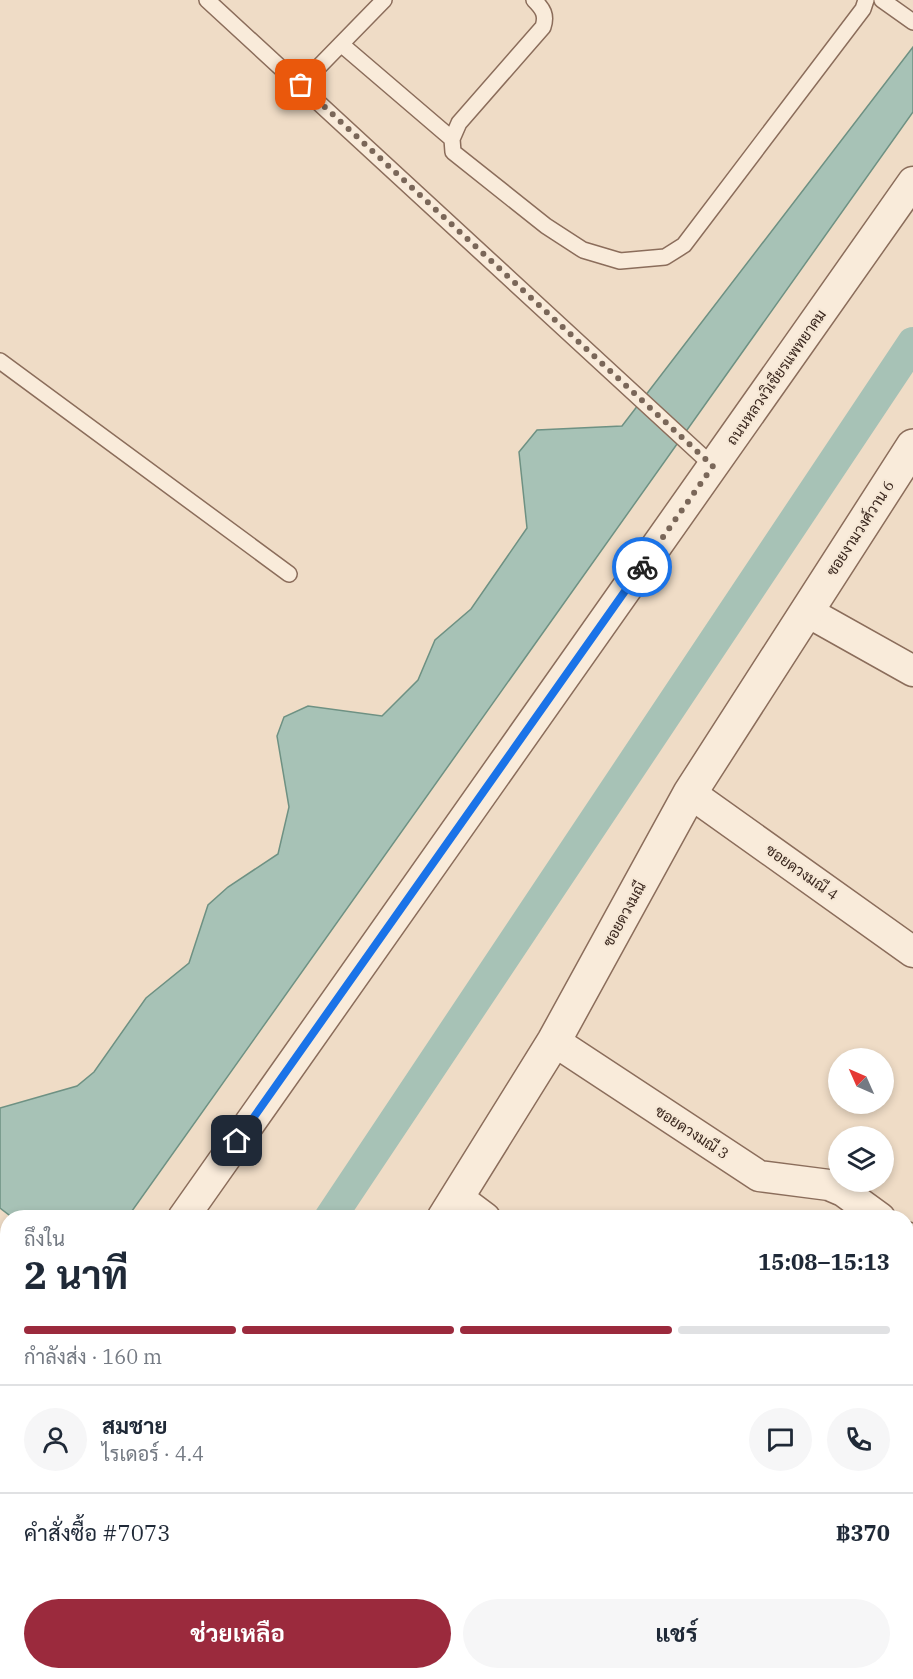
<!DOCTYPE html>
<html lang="th">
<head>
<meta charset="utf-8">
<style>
  body { margin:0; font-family:"IBM Plex Serif",Sarabun,serif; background:#f6f6f7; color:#1f2937; height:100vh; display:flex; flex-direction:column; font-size:22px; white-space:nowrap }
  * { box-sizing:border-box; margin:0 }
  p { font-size:20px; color:#747a83 }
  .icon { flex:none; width:33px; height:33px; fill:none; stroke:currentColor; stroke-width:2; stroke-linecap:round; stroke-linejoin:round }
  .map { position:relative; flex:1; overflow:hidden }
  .drawer { position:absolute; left:0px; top:1210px; width:914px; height:470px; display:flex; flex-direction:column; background:#fff; border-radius:24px 24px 0 0; box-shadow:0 3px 9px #0003 }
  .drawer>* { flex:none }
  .needle { width:39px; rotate:315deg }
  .controls { position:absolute; left:828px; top:1048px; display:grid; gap:12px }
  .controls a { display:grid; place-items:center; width:66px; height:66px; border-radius:50%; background:#fff; box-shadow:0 3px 9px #0003; font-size:30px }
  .pin { position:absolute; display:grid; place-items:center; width:51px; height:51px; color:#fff; margin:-26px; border-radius:12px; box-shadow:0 3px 9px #0006 }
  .courier { position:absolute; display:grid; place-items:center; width:60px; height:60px; margin:-30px; border:4px solid #1a73e8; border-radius:50%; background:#fff; color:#222; box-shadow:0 2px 8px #0007 }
  .head em { font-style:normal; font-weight:700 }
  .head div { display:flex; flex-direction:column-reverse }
  .head { display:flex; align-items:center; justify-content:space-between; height:102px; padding:0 24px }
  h1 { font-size:39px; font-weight:700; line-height:45px }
  .bar { display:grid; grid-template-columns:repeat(4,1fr); gap:9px 6px; align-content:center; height:72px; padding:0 24px }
  .bar i { height:8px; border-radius:4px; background:#e0e1e3 }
  .bar .selected { background:#9b2a3d }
  .bar p { grid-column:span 4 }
  .line { display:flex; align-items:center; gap:15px; padding:0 24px; border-top:2px solid #e0e1e3 }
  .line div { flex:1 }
  .round { display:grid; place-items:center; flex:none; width:63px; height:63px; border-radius:32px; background:#f6f6f7 }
  .button { display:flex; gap:12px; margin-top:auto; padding:12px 24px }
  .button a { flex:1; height:69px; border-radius:36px; background:#9b2a3d; color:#fff; font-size:24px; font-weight:700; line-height:69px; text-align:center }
  .button a+a { background:#f6f6f7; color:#1f2937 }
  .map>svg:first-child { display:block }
</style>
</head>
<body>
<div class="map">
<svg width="913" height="1679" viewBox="0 0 913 1679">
  <rect width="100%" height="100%" fill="#efdcc6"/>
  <path fill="#a7c2b6" stroke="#6e9183" stroke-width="1.5" d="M913 47V112L127 1218H13L0 1208V1108L77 1086 94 1072 146 998 189 963 208 905 228 887 278 854 289 807 277 736 284 717 308 706 382 716 418 680 435 640 471 609 527 528 519 452 537 430 622 426Z"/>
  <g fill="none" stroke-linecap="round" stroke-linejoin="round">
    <path stroke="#a7c2b6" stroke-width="32" d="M330 1218 913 343
      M27 1679 29 1672"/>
    <defs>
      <path id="service" d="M207 0 713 466
        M534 0C543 9 547 15 543 27L459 123 452 139 453 152 546 226 583 250 620 261 665 257 684 245 863 9 866 0
        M882 0 913 22
        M341 44 452 139
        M301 85 384 0
        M0 361 289 574
        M0 1331 8 1336
        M0 1398 8 1403"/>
      <path id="minor" d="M806 611 913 671
        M690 793 913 952
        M554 1041 759 1176 829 1185 843 1191 880 1218
        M457 1197 485 1218
        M183 1218 913 182
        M906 1237 913 1242
        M0 1494 8 1482
        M906 1538 913 1543
        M906 1635 913 1625
        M311 1672 319 1679
        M709 1672 717 1679
        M873 1679 878 1672"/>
      <path id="tertiary" d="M444 1218 554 1041 690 793 913 446
        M130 1679 134 1672"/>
    </defs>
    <use href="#service" stroke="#8b6d5b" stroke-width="18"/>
    <use href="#minor" stroke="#8b6d5b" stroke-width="33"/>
    <use href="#tertiary" stroke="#8b6d5b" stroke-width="36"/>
    <use href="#service" stroke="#f9ebda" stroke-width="15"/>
    <use href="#minor" stroke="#f9ebda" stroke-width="30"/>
    <use href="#tertiary" stroke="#f9ebda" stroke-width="33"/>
  </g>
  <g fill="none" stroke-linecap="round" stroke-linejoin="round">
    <path stroke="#7a6759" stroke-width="6" stroke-dasharray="0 10.8" d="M301 85 713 466 642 567"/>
    <path stroke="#1a73e8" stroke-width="8" d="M237 1141 642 567"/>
  </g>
  <g text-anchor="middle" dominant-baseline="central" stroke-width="4.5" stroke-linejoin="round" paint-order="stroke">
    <g font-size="15" fill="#3b281f" stroke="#f6e8d6">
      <text transform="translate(776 377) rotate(-55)">ถนนหลวงวิเชียรแพทยาคม</text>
      <text transform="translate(860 528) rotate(-57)">ซอยงามวงศ์วาน 6</text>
      <text transform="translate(802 872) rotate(35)">ซอยดวงมณี 4</text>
      <text transform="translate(624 914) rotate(-61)">ซอยดวงมณี</text>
      <text transform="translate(692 1132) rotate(33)">ซอยดวงมณี 3</text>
    </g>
  </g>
</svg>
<div class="controls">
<a><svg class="needle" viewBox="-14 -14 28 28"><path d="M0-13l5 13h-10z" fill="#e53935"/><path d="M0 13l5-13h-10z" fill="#747a83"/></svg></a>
<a><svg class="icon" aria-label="layers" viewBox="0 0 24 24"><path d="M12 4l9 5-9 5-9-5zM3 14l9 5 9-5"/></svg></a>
</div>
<div class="pin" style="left:301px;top:85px;background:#ea580c"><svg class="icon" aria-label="bag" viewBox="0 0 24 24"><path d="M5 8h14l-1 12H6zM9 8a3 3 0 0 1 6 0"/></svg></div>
<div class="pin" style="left:237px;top:1141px;background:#1f2937"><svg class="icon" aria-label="home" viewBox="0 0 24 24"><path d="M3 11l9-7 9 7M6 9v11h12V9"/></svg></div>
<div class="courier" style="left:642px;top:567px"><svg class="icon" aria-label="bike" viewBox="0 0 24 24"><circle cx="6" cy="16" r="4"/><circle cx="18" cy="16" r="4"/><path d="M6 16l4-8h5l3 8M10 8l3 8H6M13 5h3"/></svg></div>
<section class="drawer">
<div class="head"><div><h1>2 นาที</h1><p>ถึงใน</p></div><em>15:08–15:13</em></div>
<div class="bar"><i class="selected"></i><i class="selected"></i><i class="selected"></i><i></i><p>กำลังส่ง · 160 m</p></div>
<div class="line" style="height:108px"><a class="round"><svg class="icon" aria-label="person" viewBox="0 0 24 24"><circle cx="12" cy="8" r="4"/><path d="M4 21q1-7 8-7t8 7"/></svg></a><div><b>สมชาย</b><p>ไรเดอร์ · 4.4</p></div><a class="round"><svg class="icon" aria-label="chat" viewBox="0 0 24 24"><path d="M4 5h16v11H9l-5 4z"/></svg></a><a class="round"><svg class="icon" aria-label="phone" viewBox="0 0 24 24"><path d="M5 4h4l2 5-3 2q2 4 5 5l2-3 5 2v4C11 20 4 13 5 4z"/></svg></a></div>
<div class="line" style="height:78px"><div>คำสั่งซื้อ #7073</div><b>฿370</b></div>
<div class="button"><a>ช่วยเหลือ</a><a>แชร์</a></div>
</section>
</div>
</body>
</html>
